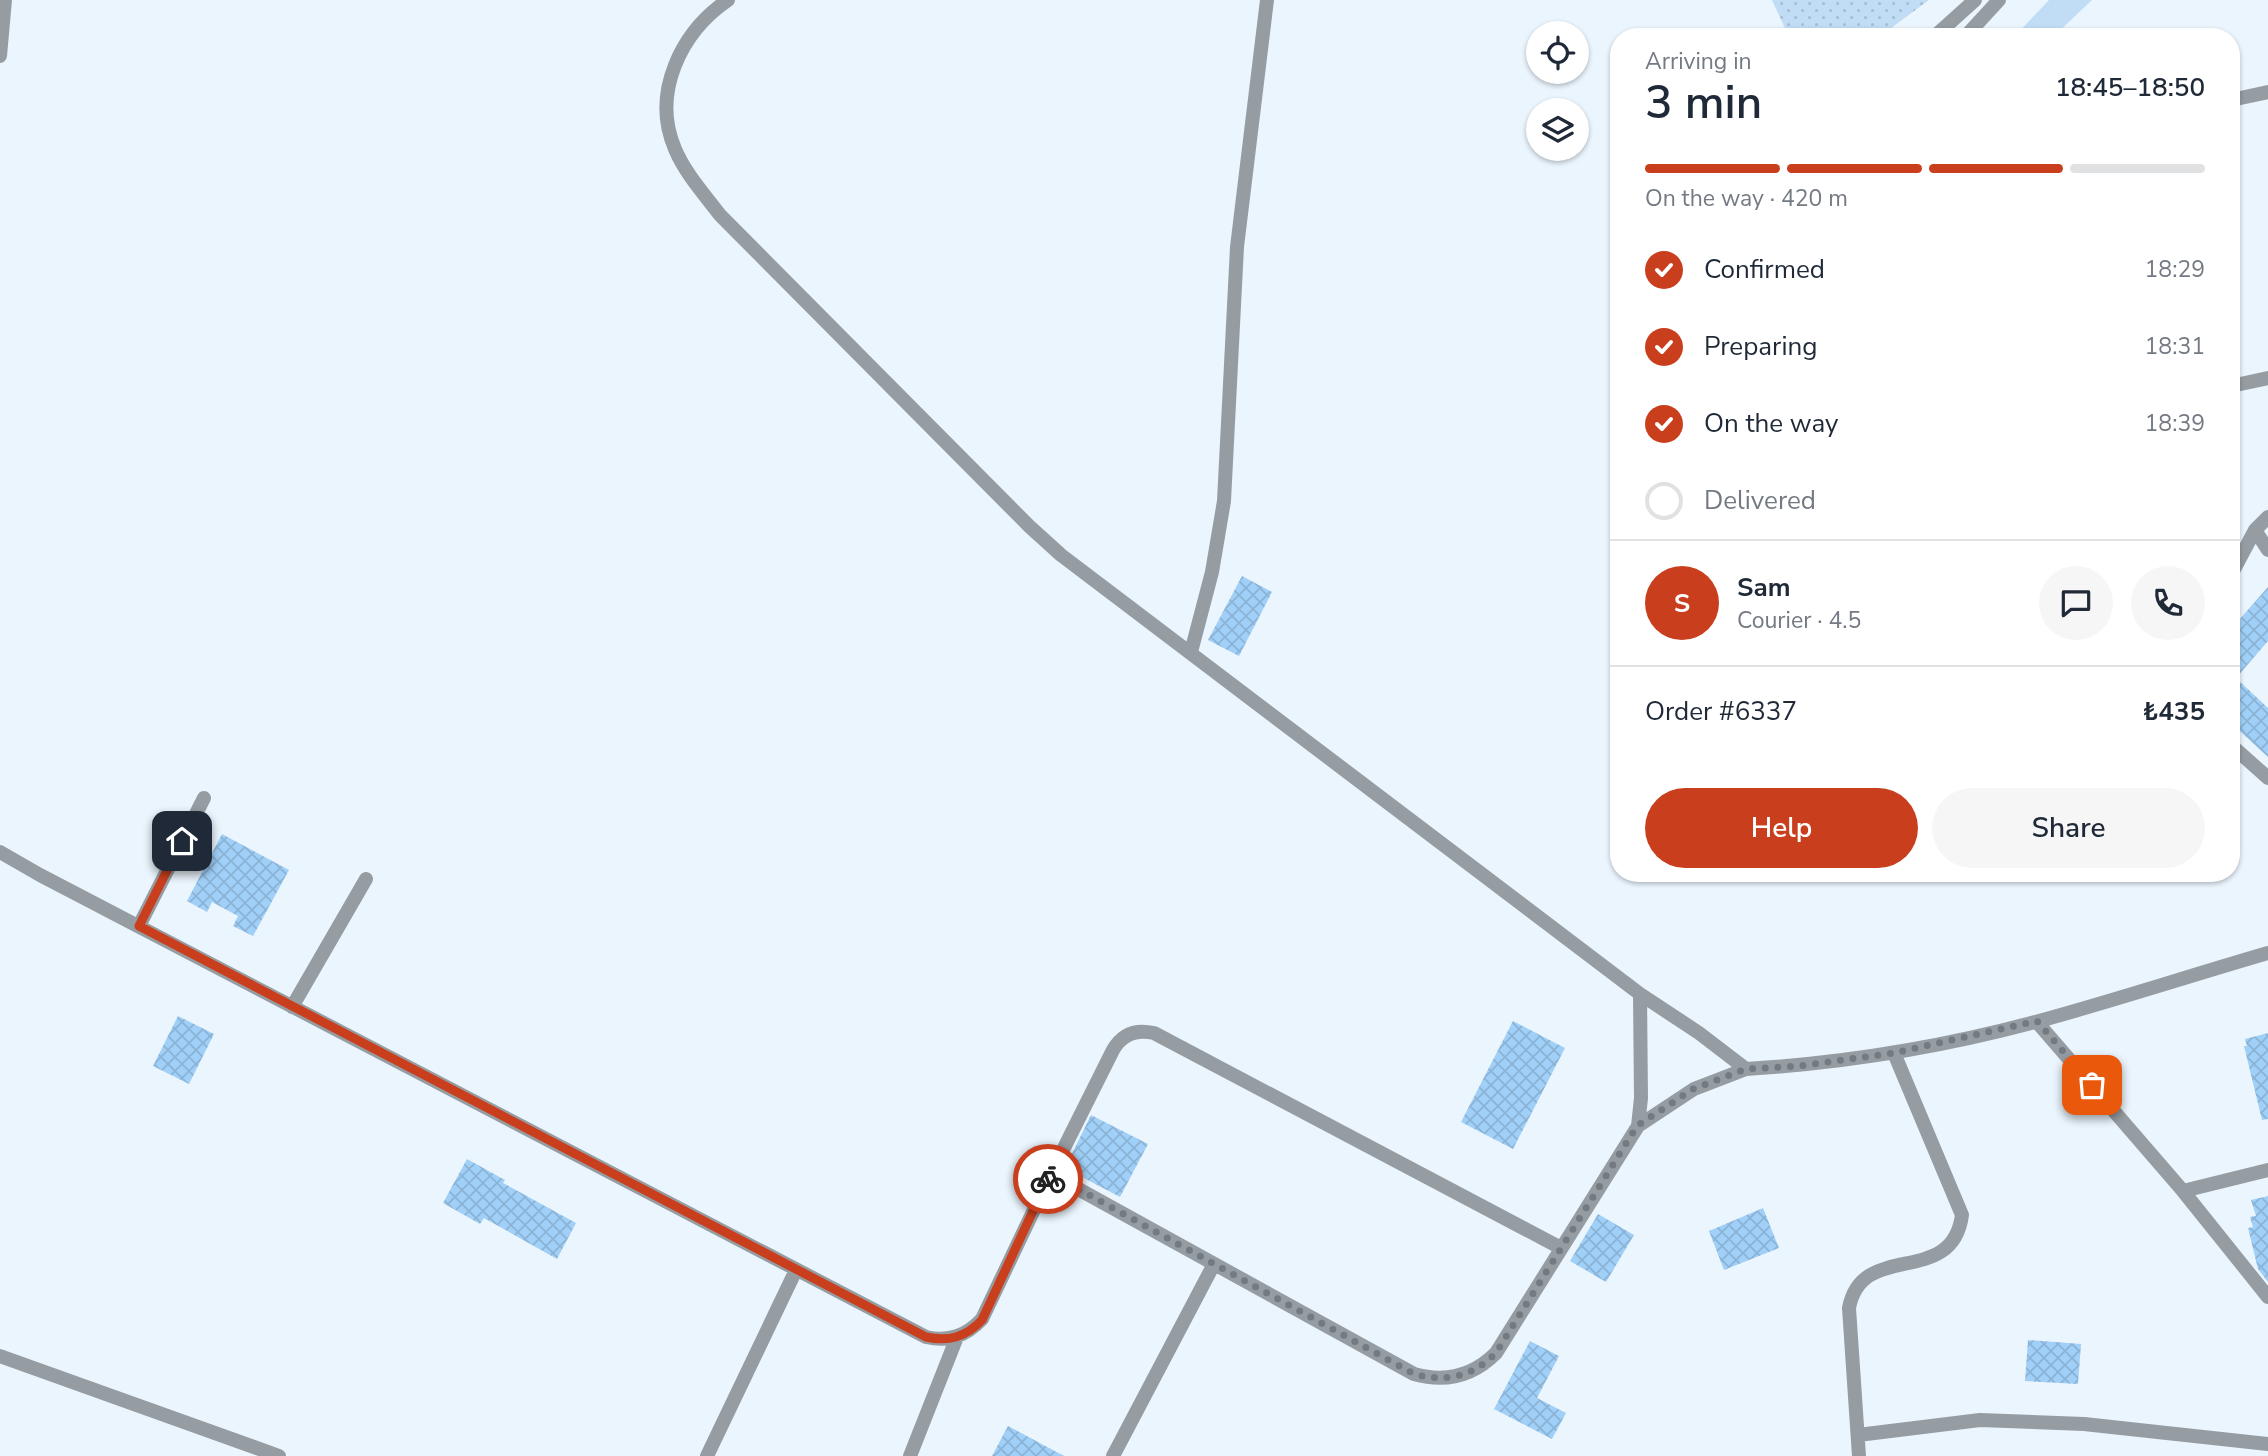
<!DOCTYPE html>
<html lang="en">
<head>
<meta charset="utf-8">
<style>
  body { margin:0; font-family:"Nunito Sans",sans-serif; background:#f6f6f7; color:#1f2937; height:100vh; display:flex; flex-direction:column; font-size:26px; white-space:nowrap }
  * { box-sizing:border-box; margin:0 }
  p { font-size:23px; color:#747a83 }
  .icon { flex:none; width:38px; height:38px; fill:none; stroke:currentColor; stroke-width:2; stroke-linecap:round; stroke-linejoin:round }
  .map { position:relative; flex:1; overflow:hidden }
  .drawer { position:absolute; left:1610px; top:28px; width:630px; height:854px; display:flex; flex-direction:column; background:#fff; border-radius:28px; box-shadow:0 2px 5px #0004 }
  .drawer>* { flex:none }
  .buttons { position:absolute; left:1526px; top:21px; display:grid; gap:14px }
  .buttons a { display:grid; place-items:center; width:63px; height:63px; border-radius:50%; background:#fff; box-shadow:0 2px 5px #0004; font-size:35px }
  .pin { position:absolute; display:grid; place-items:center; width:60px; height:60px; color:#fff; margin:-30px; border-radius:14px; box-shadow:0 4px 10px #0006 }
  .courier { position:absolute; display:grid; place-items:center; width:70px; height:70px; margin:-35px; border:5px solid #c93f1d; border-radius:50%; background:#fff; color:#222; box-shadow:0 2px 9px #0007 }
  .overview em { font-style:normal; font-weight:600 }
  .overview div { display:flex; flex-direction:column-reverse }
  .overview { display:flex; align-items:center; justify-content:space-between; height:119px; padding:0 35px }
  h1 { font-size:46px; font-weight:600; line-height:52px }
  .bar { display:grid; grid-template-columns:repeat(4,1fr); gap:10px 7px; align-content:center; height:84px; padding:0 35px }
  .bar i { height:9px; border-radius:5px; background:#e0e1e3 }
  .bar .active { background:#c93f1d }
  .bar p { grid-column:span 4 }
  .line { display:flex; align-items:center; gap:18px; padding:0 35px; border-top:2px solid #e0e1e3 }
  .line div { flex:1 }
  .round { display:grid; place-items:center; flex:none; width:74px; height:74px; border-radius:37px; background:#f6f6f7 }
  ol { padding:0 35px; list-style:none }
  li { display:flex; align-items:center; gap:21px; height:77px }
  li p { margin-inline-start:auto }
  li .icon { padding:7px; border-radius:50%; background:#c93f1d; color:#fff; stroke-width:4 }
  li:last-child { color:#747a83 }
  li i { width:38px; height:38px; border:4px solid #e0e1e3; border-radius:50% }
  .cta { display:flex; gap:14px; margin-top:auto; padding:14px 35px }
  .cta a { flex:1; height:80px; border-radius:42px; background:#c93f1d; color:#fff; font-size:28px; font-weight:600; line-height:80px; text-align:center }
  .cta a+a { background:#f6f6f7; color:#1f2937 }
  .map>svg:first-child { display:block }
</style>
</head>
<body>
<div class="map">
<svg width="2268" height="1456" viewBox="0 0 2268 1456">
  <defs>
    <pattern id="park-dots" width="8" height="8" patternUnits="userSpaceOnUse" patternTransform="scale(1.75)"><rect width="8" height="8" fill="#c1ddf5"/><path d="M2 2h.1M6 6h.1" fill="none" stroke="#a6bed3" stroke-width="1.8" stroke-linecap="round"/></pattern>
    <pattern id="building-cross-hatch" width="8" height="8" patternUnits="userSpaceOnUse" patternTransform="scale(1.75)"><rect width="8" height="8" fill="#a0d0f8"/><path d="M0 0l8 8M0 8l8-8" fill="none" stroke="#8ab3d6"/></pattern>
  </defs>
  <rect width="100%" height="100%" fill="#ebf5fd"/>
  <path fill="#c1ddf5" d="M2049 0H2092L2053 37H2014Z"/>
  <path fill="url(#park-dots)" d="M1772 0H1929L1879 37H1789Z"/>
  <path fill="url(#building-cross-hatch)" d="M1242 576 1272 592 1239 656 1208 640Z
    M2268 587V641L2236 678 2268 708V757L2231 723V629Z
    M222 834 289 870 253 936 233 926 238 916 212 902 207 912 187 901Z
    M178 1016 214 1034 189 1084 153 1066Z
    M1513 1021 1565 1048 1513 1149 1461 1122Z
    M2268 1033V1119L2262 1120 2244 1046H2247L2245 1039Z
    M1091 1115 1148 1144 1120 1197 1065 1168Z
    M467 1159 505 1180 503 1183 576 1223 557 1259 484 1218 480 1224 443 1203Z
    M2268 1196V1282L2258 1269 2248 1228 2253 1227 2250 1217 2256 1216 2251 1200Z
    M1763 1208 1779 1248 1724 1270 1709 1231Z
    M1598 1214 1634 1235 1606 1282 1570 1261Z
    M2028 1340 2081 1344 2078 1384 2025 1381Z
    M1530 1341 1559 1356 1537 1398 1566 1413 1552 1439 1494 1409Z
    M1008 1426 1064 1456H992Z"/>
  <g fill="none" stroke-linecap="round" stroke-linejoin="round">
    <path stroke="#969da2" stroke-width="14" d="M728 0C681 32 651 93 675 149 685 173 704 194 720 215L1029 526 1061 555 1640 994 1699 1033 1746 1069C1845 1063 1943 1047 2039 1021 2116 1000 2192 975 2268 953
      M0 56 5 0
      M2231 386 2268 378
      M2255 530 2268 550
      M2231 575 2255 530 2268 517
      M1191 652 1212 572 1224 501 1237 247 1267 0
      M2231 745 2268 778
      M0 852 40 875 926 1337C949 1342 966 1336 982 1319L1051 1174 1113 1050C1122 1034 1136 1029 1154 1033L1561 1248
      M139 926 204 798
      M292 1007 366 879
      M2037 1022 2183 1191 2268 1297
      M1638 1126 1694 1089 1746 1069
      M1051 1174 1414 1374C1446 1383 1473 1376 1496 1353L1638 1126 1641 1098 1640 994
      M2183 1191 2268 1170
      M1858 1435 1980 1420 2084 1424 2268 1444
      M707 1456 796 1270
      M910 1456 957 1337
      M1113 1456 1214 1264
      M1859 1456 1849 1308C1862 1239 1952 1289 1962 1215L1894 1053"/>
    <path stroke="#969da2" stroke-width="14" d="M1934 37 1975 0
      M1965 37 1999 0
      M2231 100 2268 92
      M0 1356 279 1456"/>
  </g>
  <g fill="none" stroke-linecap="round" stroke-linejoin="round">
    <path stroke="#737b82" stroke-width="7" stroke-dasharray="0 12.6" d="M1048 1179 1051 1174 1414 1374C1446 1383 1473 1376 1496 1353L1637 1126 1693 1089 1746 1069 1799 1066 1894 1053 2037 1021 2092 1085"/>
    <path stroke="#c93f1d" stroke-width="9" d="M182 841 139 926 926 1337C949 1342 966 1337 982 1320L1048 1179"/>
  </g>
</svg>
<div class="buttons">
<a><svg class="icon" aria-label="locate" viewBox="0 0 24 24"><circle cx="12" cy="12" r="6"/><path d="M12 2v4M12 18v4M2 12h4M18 12h4"/></svg></a>
<a><svg class="icon" aria-label="layers" viewBox="0 0 24 24"><path d="M12 4l9 5-9 5-9-5zM3 14l9 5 9-5"/></svg></a>
</div>
<div class="pin" style="left:2092px;top:1085px;background:#ea580c"><svg class="icon" aria-label="bag" viewBox="0 0 24 24"><path d="M5 8h14l-1 12H6zM9 8a3 3 0 0 1 6 0"/></svg></div>
<div class="pin" style="left:182px;top:841px;background:#1f2937"><svg class="icon" aria-label="home" viewBox="0 0 24 24"><path d="M3 11l9-7 9 7M6 9v11h12V9"/></svg></div>
<div class="courier" style="left:1048px;top:1179px"><svg class="icon" aria-label="bike" viewBox="0 0 24 24"><circle cx="6" cy="16" r="4"/><circle cx="18" cy="16" r="4"/><path d="M6 16l4-8h5l3 8M10 8l3 8H6M13 5h3"/></svg></div>
<section class="drawer">
<div class="overview"><div><h1>3 min</h1><p>Arriving in</p></div><em>18:45–18:50</em></div>
<div class="bar"><i class="active"></i><i class="active"></i><i class="active"></i><i></i><p>On the way · 420 m</p></div>
<ol>
<li><svg class="icon" aria-label="check" viewBox="0 0 24 24"><path d="M5 12l5 5 9-10"/></svg>Confirmed<p>18:29</p></li>
<li><svg class="icon" aria-label="check" viewBox="0 0 24 24"><path d="M5 12l5 5 9-10"/></svg>Preparing<p>18:31</p></li>
<li><svg class="icon" aria-label="check" viewBox="0 0 24 24"><path d="M5 12l5 5 9-10"/></svg>On the way<p>18:39</p></li>
<li><i></i>Delivered</li>
</ol>
<div class="line" style="height:126px"><b class="round" style="background:#c93f1d;color:#fff">S</b><div><b>Sam</b><p>Courier · 4.5</p></div><a class="round"><svg class="icon" aria-label="chat" viewBox="0 0 24 24"><path d="M4 5h16v11H9l-5 4z"/></svg></a><a class="round"><svg class="icon" aria-label="phone" viewBox="0 0 24 24"><path d="M5 4h4l2 5-3 2q2 4 5 5l2-3 5 2v4C11 20 4 13 5 4z"/></svg></a></div>
<div class="line" style="height:91px"><div>Order #6337</div><b>₺435</b></div>
<div class="cta"><a>Help</a><a>Share</a></div>
</section>
</div>
</body>
</html>
